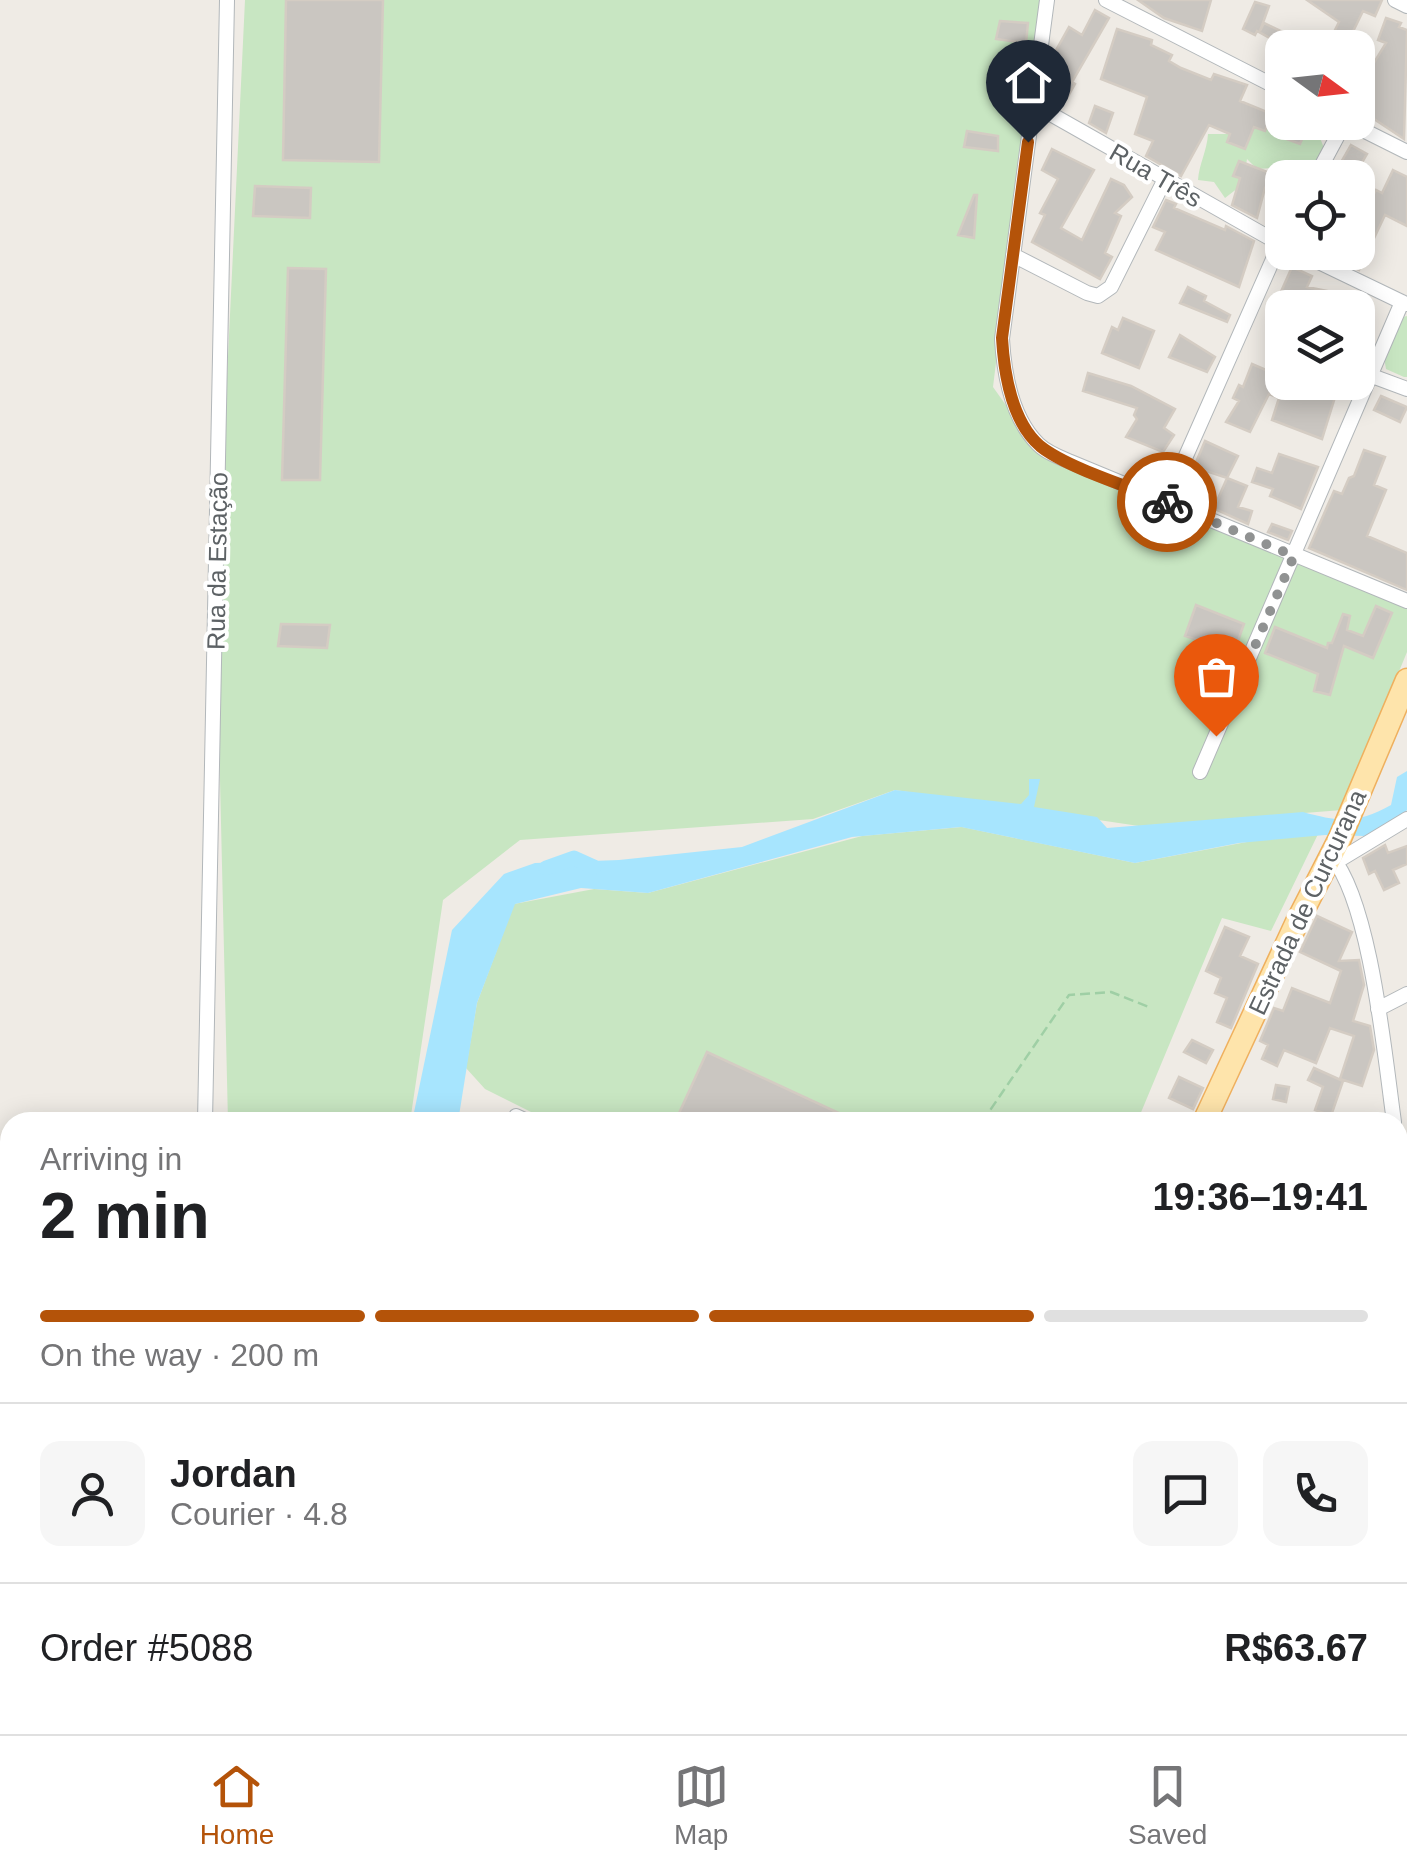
<!DOCTYPE html>
<html lang="en">
<head>
<meta charset="utf-8">
<style>
  body { margin:0; font-family:Helvetica,sans-serif; background:#f6f6f6; color:#202124; height:100vh; display:flex; flex-direction:column; font-size:38px; white-space:nowrap }
  * { box-sizing:border-box; margin:0 }
  p { font-size:32px; color:#757577 }
  .icon { flex:none; width:55px; height:55px; fill:none; stroke:currentColor; stroke-width:2; stroke-linecap:round; stroke-linejoin:round }
  .map { position:relative; flex:1; overflow:hidden }
  .drawer { position:absolute; left:0px; top:1112px; width:1408px; height:622px; display:flex; flex-direction:column; background:#fff; border-radius:30px 30px 0 0; box-shadow:0 5px 25px #0003 }
  .drawer>* { flex:none }
  .needle { width:65px; rotate:105deg }
  .controls { position:absolute; left:1265px; top:30px; display:grid; gap:20px }
  .controls a { display:grid; place-items:center; width:110px; height:110px; border-radius:20px; background:#fff; box-shadow:0 5px 25px #0003; font-size:50px }
  .pin { position:absolute; display:grid; place-items:center; width:85px; height:85px; color:#fff; margin:-102px -42px; border-radius:50% 50% 50% 0; rotate:-45deg; box-shadow:0 0 10px #0007 }
  .pin .icon { rotate:45deg }
  .courier { position:absolute; display:grid; place-items:center; width:100px; height:100px; margin:-50px; border:8px solid #b45309; border-radius:50%; background:#fff; color:#222; box-shadow:0 2px 12px #0007 }
  .summary em { font-style:normal; font-weight:700 }
  .summary div { display:flex; flex-direction:column-reverse }
  .summary { display:flex; align-items:center; justify-content:space-between; height:170px; padding:0 40px }
  h1 { font-size:65px; font-weight:700; line-height:75px }
  .bar { display:grid; grid-template-columns:repeat(4,1fr); gap:15px 10px; align-content:center; height:120px; padding:0 40px }
  .bar i { height:12px; border-radius:8px; background:#e0e0e0 }
  .bar .active { background:#b45309 }
  .bar p { grid-column:span 4 }
  .line { display:flex; align-items:center; gap:25px; padding:0 40px; border-top:2px solid #e0e0e0 }
  .line div { flex:1 }
  .round { display:grid; place-items:center; flex:none; width:105px; height:105px; border-radius:20px; background:#f6f6f6 }
  .dock { display:flex; justify-content:space-around; align-items:center; height:140px; border-top:2px solid #e0e0e0; background:#fff; font-size:28px; color:#757577 }
  .dock a { display:grid; justify-items:center; gap:5px }
  .dock .active { color:#b45309 }
  .map>svg:first-child { display:block }
</style>
</head>
<body>
<div class="map">
<svg width="1407" height="1734" viewBox="0 0 1407 1734">
  <rect width="100%" height="100%" fill="#efebe5"/>
  <path fill="#c8e6c2" d="M245 0H1041L993 387 1040 453 1407 601V652L1342 810 1139 826 895 790 813 819 520 840 443 900 410 1122H228L216 609Z
    M1236 127 1294 131 1308 140 1320 138 1324 148 1307 177 1282 178V190L1274 168 1257 169 1247 159 1243 184 1225 198 1214 182 1198 180C1199 164 1207 151 1208 134H1228Z
    M1407 316V377H1404L1386 369 1384 357 1403 317Z
    M962 827 1135 863 1321 828 1271 931 1222 918 1137 1122H551L485 1089 466 1068 477 1003 514 904 594 889 648 893 862 836Z
    M1398 1253 1407 1331V1734H946L950 1725H1398Z"/>
  <path fill="#a7e5fe" d="M1407 771V810L1392 825 1364 836 1325 835 1239 843 1135 863 961 827 852 837 648 893 581 888 515 904 477 1003 458 1122H412L452 930 504 874 535 863 619 860 742 847 895 790 1021 804 1029 795V779H1040L1034 807 1097 817 1107 828 1303 812C1339 822 1358 824 1391 805L1397 777Z"/>
  <g fill="none" stroke-linecap="round" stroke-linejoin="round">
    <path stroke="#a7e5fe" stroke-width="15" d="M546 868 574 858 594 867"/>
  </g>
  <path fill="#cac6c1" stroke="#d4ccc3" stroke-width="2.5" d="M286 0H383L379 162 283 160Z
    M1138 0H1211L1202 31 1164 18Z
    M1307 0H1382L1375 16 1363 11 1345 48H1326L1339 22Z
    M1255 2 1269 6 1260 31 1264 23 1316 48H1288L1257 31 1255 35 1243 29Z
    M1095 10 1109 18 1072 82 1075 84 1067 98 1046 87 1049 63 1069 27 1082 35Z
    M1386 18 1401 23 1399 27 1407 30 1404 139 1368 115 1371 108 1358 104V89L1386 43 1378 40Z
    M1000 21 1028 23 1026 43 996 39Z
    M1117 29 1152 40 1151 45 1172 55 1169 61 1181 68 1211 80 1214 74 1247 85 1240 101 1272 114 1265 131 1254 127 1245 149 1227 142 1230 134 1209 125 1181 176 1146 156 1153 141 1135 134 1147 97 1101 79Z
    M1095 106 1113 113 1106 133 1089 123Z
    M1288 122 1307 127 1300 144 1281 137Z
    M967 131 998 136V151L964 147Z
    M1351 145 1367 154 1353 178H1332Z
    M1052 149 1094 170 1061 228 1082 240 1111 179 1124 185 1132 197 1115 213 1121 216 1105 253 1112 257 1100 279 1032 242 1045 215 1040 213 1058 179 1042 170Z
    M1239 161 1275 175 1269 190 1265 188 1257 218 1232 205 1240 178 1233 176Z
    M1393 170 1407 177V226L1385 215 1359 270 1325 253 1358 252V233L1370 207 1368 205 1376 190 1382 193Z
    M255 186 311 188 310 218 253 216Z
    M974 195H977L974 238 958 235Z
    M1166 200 1176 204 1174 208 1225 230 1226 226 1254 241 1239 287 1156 250 1165 232 1153 227Z
    M1292 267 1312 276 1307 287 1332 292 1372 306 1359 342 1358 308H1309L1280 294Z
    M288 268 326 269 320 480H282Z
    M1188 287 1206 296 1204 301 1230 315 1227 322 1180 303Z
    M1281 309 1282 382H1346L1342 396 1336 394 1322 439 1272 420 1279 398 1269 394 1250 432 1226 422 1239 401 1233 398 1239 385 1243 387 1252 364 1266 370 1276 347 1268 344Z
    M1123 318 1154 331 1139 368 1102 353 1112 327 1118 330Z
    M1180 335 1215 357 1207 372 1169 357Z
    M1088 373 1131 386 1175 409 1164 428 1174 435 1163 452 1126 437 1137 419 1134 415 1137 408 1083 391Z
    M1381 396 1407 407 1400 422 1374 410Z
    M1205 441 1238 456 1227 478 1194 467Z
    M1364 450 1385 457 1374 485 1386 490 1367 536 1407 553V590L1309 548 1334 491 1342 494 1349 478 1354 476Z
    M1279 454 1318 467 1301 509 1270 496 1273 489 1252 482 1257 468 1272 473Z
    M1227 478 1247 486 1238 507 1252 511 1248 524 1206 505 1209 499 1217 501Z
    M1272 524 1292 531 1288 540 1268 532Z
    M1196 605 1244 624 1234 652 1185 636Z
    M1376 606 1392 613 1373 658 1344 646 1330 695 1314 691 1318 674 1265 653 1275 627 1327 648 1328 643H1332L1343 614 1350 616 1347 630 1363 636Z
    M281 624 330 625 327 648 278 646Z
    M1187 661 1211 675 1206 687 1181 675Z
    M1385 845 1388 853 1407 846V864L1393 870 1399 883 1384 890 1375 871 1369 874 1363 858Z
    M1317 916 1352 932 1339 961 1359 960 1364 985 1353 1021 1370 1026 1374 1050 1362 1086 1340 1079 1354 1036 1330 1028 1316 1063 1284 1050 1277 1066 1262 1059 1268 1045 1260 1041 1274 1008 1283 1011 1292 988 1330 1003 1341 971 1300 952Z
    M1225 927 1249 937 1240 956 1258 964 1231 1028 1217 1022 1227 998 1215 993 1221 978 1206 971Z
    M1192 1040 1213 1050 1206 1063 1184 1052Z
    M707 1052 858 1122H675Z
    M1314 1068 1343 1081 1331 1116 1315 1110 1323 1087 1308 1080Z
    M1179 1077 1203 1088 1193 1109 1169 1098Z
    M1276 1085 1289 1087 1286 1102 1273 1099Z"/>
  <g fill="none" stroke-linecap="round" stroke-linejoin="round">
    <defs>
      <path id="minor" d="M1047 0 1002 339C1004 373 1012 418 1038 444 1047 453 1061 458 1073 463L1407 601
        M1106 0 1282 90
        M1395 0 1407 6
        M1033 104 1282 245
        M1347 122 1407 152
        M1315 178 1345 122
        M1298 252 1406 304
        M1013 255 1087 293 1098 296 1111 287 1164 181
        M1372 376 1407 389
        M1166 501 1282 239
        M1200 772 1402 302
        M1331 856C1371 902 1385 1059 1394 1122
        M1336 862 1407 819
        M1378 1009 1407 994
        M516 1116 529 1122
        M205 1122 227 0
        M1398 1146 1407 1212
        M0 1347 10 1352
        M0 1446 10 1432
        M0 1574 10 1576
        M0 1715 10 1701
        M500 1725V1734
        M558 1725 573 1734
        M816 1725 838 1734
        M18 1734 25 1725
        M55 1734 61 1725
        M252 1734 255 1725
        M334 1734 337 1725"/>
      <path id="primary" d="M1204 1122 1297 922 1340 838 1407 680
        M924 1734 928 1725"/>
    </defs>
    <use href="#minor" stroke="#b2b7ba" stroke-width="16"/>
    <use href="#primary" stroke="#efb05e" stroke-width="25"/>
    <path stroke="#9fcfa5" stroke-width="2.5" stroke-dasharray="10 5" stroke-linecap="butt" d="M982 1122 1069 995 1111 992 1149 1007
      M1398 1703 1407 1706"/>
    <use href="#minor" stroke="#fff" stroke-width="14"/>
    <use href="#primary" stroke="#fee4ab" stroke-width="22"/>
  </g>
  <g fill="none" stroke-linecap="round" stroke-linejoin="round">
    <path stroke="#909292" stroke-width="10" stroke-dasharray="0 18" d="M1167 502 1294 556 1216 736"/>
    <path stroke="#b45309" stroke-width="12" d="M1028 142 1002 338C1004 373 1012 422 1040 446 1067 468 1133 488 1167 502"/>
  </g>
  <g text-anchor="middle" dominant-baseline="central" stroke-width="8" stroke-linejoin="round" paint-order="stroke">
    <g font-size="25" fill="#5d6265" stroke="#fff">
      <text transform="translate(1156 175) rotate(30)">Rua Três</text>
      <text transform="translate(217 561) rotate(-89)">Rua da Estação</text>
      <text transform="translate(1307 902) rotate(-65)">Estrada de Curcurana</text>
    </g>
  </g>
</svg>
<div class="controls">
<a><svg class="needle" viewBox="-14 -14 28 28"><path d="M0-13l5 13h-10z" fill="#e53935"/><path d="M0 13l5-13h-10z" fill="#757577"/></svg></a>
<a><svg class="icon" aria-label="locate" viewBox="0 0 24 24"><circle cx="12" cy="12" r="6"/><path d="M12 2v4M12 18v4M2 12h4M18 12h4"/></svg></a>
<a><svg class="icon" aria-label="layers" viewBox="0 0 24 24"><path d="M12 4l9 5-9 5-9-5zM3 14l9 5 9-5"/></svg></a>
</div>
<div class="pin" style="left:1216px;top:736px;background:#ea580c"><svg class="icon" aria-label="bag" viewBox="0 0 24 24"><path d="M5 8h14l-1 12H6zM9 8a3 3 0 0 1 6 0"/></svg></div>
<div class="pin" style="left:1028px;top:142px;background:#1f2937"><svg class="icon" aria-label="home" viewBox="0 0 24 24"><path d="M3 11l9-7 9 7M6 9v11h12V9"/></svg></div>
<div class="courier" style="left:1167px;top:502px"><svg class="icon" aria-label="bike" viewBox="0 0 24 24"><circle cx="6" cy="16" r="4"/><circle cx="18" cy="16" r="4"/><path d="M6 16l4-8h5l3 8M10 8l3 8H6M13 5h3"/></svg></div>
<section class="drawer">
<div class="summary"><div><h1>2 min</h1><p>Arriving in</p></div><em>19:36–19:41</em></div>
<div class="bar"><i class="active"></i><i class="active"></i><i class="active"></i><i></i><p>On the way · 200 m</p></div>
<div class="line" style="height:180px"><a class="round"><svg class="icon" aria-label="person" viewBox="0 0 24 24"><circle cx="12" cy="8" r="4"/><path d="M4 21q1-7 8-7t8 7"/></svg></a><div><b>Jordan</b><p>Courier · 4.8</p></div><a class="round"><svg class="icon" aria-label="chat" viewBox="0 0 24 24"><path d="M4 5h16v11H9l-5 4z"/></svg></a><a class="round"><svg class="icon" aria-label="phone" viewBox="0 0 24 24"><path d="M5 4h4l2 5-3 2q2 4 5 5l2-3 5 2v4C11 20 4 13 5 4z"/></svg></a></div>
<div class="line" style="height:130px"><div>Order #5088</div><b>R$63.67</b></div>
</section>
</div>
<nav class="dock">
<a class="active"><svg class="icon" aria-label="home" viewBox="0 0 24 24"><path d="M3 11l9-7 9 7M6 9v11h12V9"/></svg>Home</a>
<a><svg class="icon" aria-label="map" viewBox="0 0 24 24"><path d="M3 6l6-2 6 2 6-2v14l-6 2-6-2-6 2zM9 4v14M15 6v14"/></svg>Map</a>
<a><svg class="icon" aria-label="saved" viewBox="0 0 24 24"><path d="M7 4h10v16l-5-4-5 4z"/></svg>Saved</a>
</nav>
</body>
</html>
